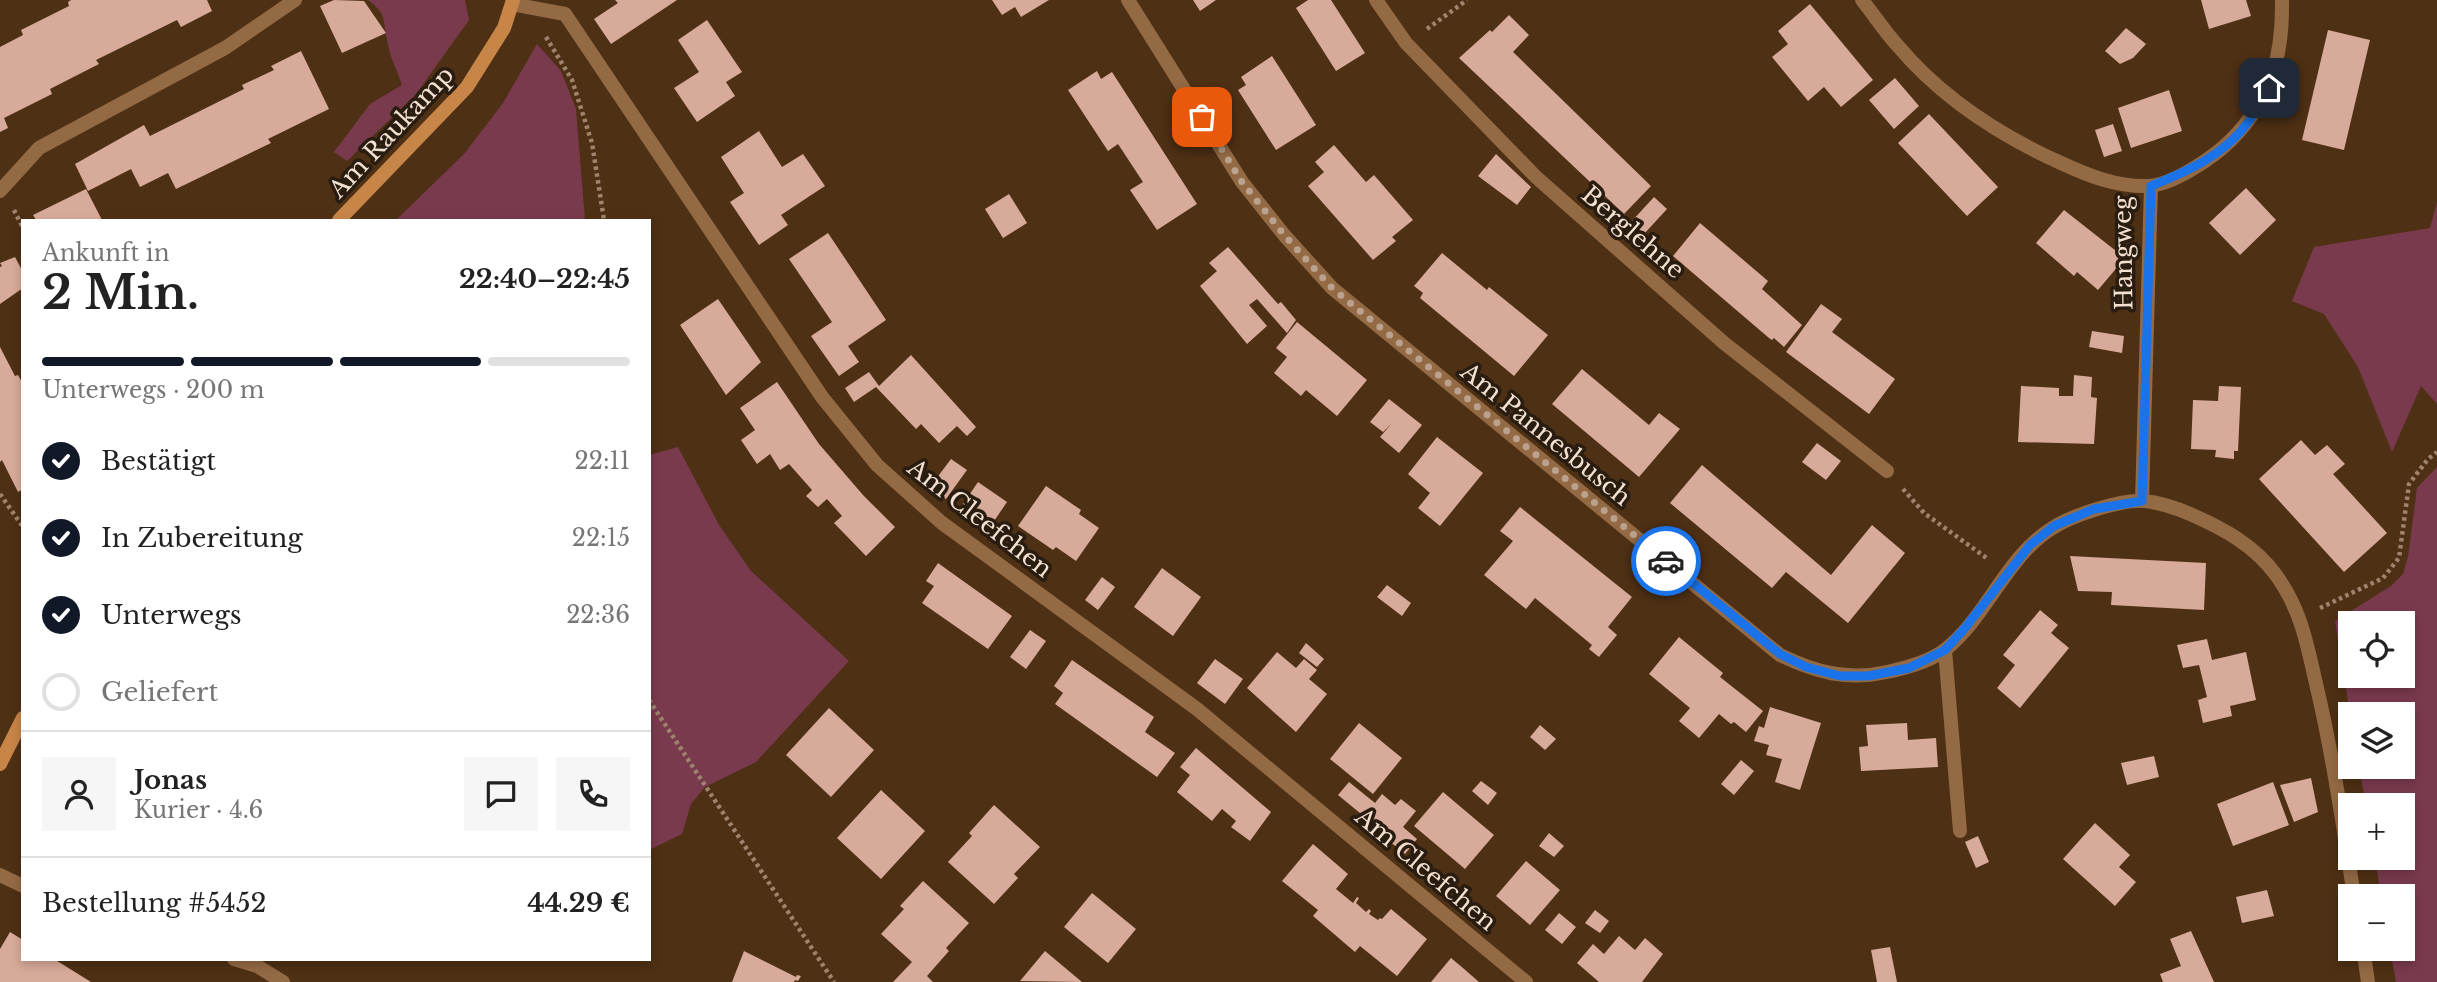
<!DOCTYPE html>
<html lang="de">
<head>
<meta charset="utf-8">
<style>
  body { margin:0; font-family:"Libre Baskerville",serif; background:#f6f6f6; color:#222; height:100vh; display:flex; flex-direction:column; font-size:26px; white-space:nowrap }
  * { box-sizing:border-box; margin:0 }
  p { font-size:23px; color:#767676 }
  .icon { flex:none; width:38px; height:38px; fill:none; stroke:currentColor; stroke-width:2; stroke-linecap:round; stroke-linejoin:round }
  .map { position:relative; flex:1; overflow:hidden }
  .details { position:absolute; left:21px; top:219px; width:630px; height:742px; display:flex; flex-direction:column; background:#fff; border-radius:0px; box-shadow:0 4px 10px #0003 }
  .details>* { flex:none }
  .tools { position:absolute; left:2338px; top:611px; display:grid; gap:14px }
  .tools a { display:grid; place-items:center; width:77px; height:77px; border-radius:0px; background:#fff; box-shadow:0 4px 10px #0003; font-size:35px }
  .pin { position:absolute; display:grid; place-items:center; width:60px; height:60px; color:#fff; margin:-30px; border-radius:14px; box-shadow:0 4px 10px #0006 }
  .courier { position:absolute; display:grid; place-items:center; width:70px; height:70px; margin:-35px; border:5px solid #1a73e8; border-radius:50%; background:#fff; color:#222; box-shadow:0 2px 9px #0007 }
  .headline em { font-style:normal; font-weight:800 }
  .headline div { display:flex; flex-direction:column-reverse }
  .headline { display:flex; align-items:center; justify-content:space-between; height:119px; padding:0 21px }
  h1 { font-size:46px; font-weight:800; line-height:52px }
  .bar { display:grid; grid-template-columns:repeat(4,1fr); gap:10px 7px; align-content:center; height:84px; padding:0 21px }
  .bar i { height:9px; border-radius:5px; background:#e0e0e0 }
  .bar .on { background:#111827 }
  .bar p { grid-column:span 4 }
  .line { display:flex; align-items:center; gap:18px; padding:0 21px; border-top:2px solid #e0e0e0 }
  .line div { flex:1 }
  .round { display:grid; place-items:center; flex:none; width:74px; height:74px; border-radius:0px; background:#f6f6f6 }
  ol { padding:0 21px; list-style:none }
  li { display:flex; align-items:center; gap:21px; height:77px }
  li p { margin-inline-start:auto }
  li .icon { padding:7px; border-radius:50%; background:#111827; color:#fff; stroke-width:4 }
  li:last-child { color:#767676 }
  li i { width:38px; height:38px; border:4px solid #e0e0e0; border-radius:50% }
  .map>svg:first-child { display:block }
</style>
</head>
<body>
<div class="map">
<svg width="2437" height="982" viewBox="0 0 2437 982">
  <rect width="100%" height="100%" fill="#4e3014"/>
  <path fill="#7a3a4e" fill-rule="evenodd" d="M368 0H465L469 20 416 94 347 161 334 152 370 104 402 85C397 70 389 55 387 40 383 20 387 14 368 0Z
    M537 44 561 71 576 109 585 220H396L464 154 503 103Z
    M2437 202V404L2421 386 2392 452 2358 367 2324 314 2292 301 2314 247 2430 228Z
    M678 447 719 525 751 571 849 661 756 762 705 787 691 804 682 834 649 850V455Z
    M2437 467V982H2396L2390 949 2403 948V896H2381L2375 858H2403V805H2366L2359 767 2403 766V714H2350L2335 621 2391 586 2403 574 2408 557 2417 488ZM2403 623V676H2350V623Z"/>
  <path fill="#d8aa99" d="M71 0H207L212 11 181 27 177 20 96 60 99 64 50 89 52 94 4 118 8 128 0 132V47L23 35 21 30 69 6 68 2Z
    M334 0 364 1 386 33 342 53 320 6Z
    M615 0H677L611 44 594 19 618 3Z
    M992 0H1049L1021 17 1015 7 1002 15Z
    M1193 0H1216L1200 11Z
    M1308 0H1331L1365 53 1336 71 1296 8Z
    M2201 0H2246L2251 16 2209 29Z
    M1810 4 1873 80 1841 107 1824 87 1808 101 1772 57 1788 44 1778 31Z
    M1509 15 1529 35 1513 52 1651 186 1624 214 1459 58 1490 30 1492 32Z
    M707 20 742 72 726 82 735 96 697 122 674 88 699 72 678 40Z
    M2126 28 2146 44 2133 58 2120 64 2105 51Z
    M2328 30 2370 40 2344 150 2302 140Z
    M301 51 329 109 268 139 271 143 176 189 168 173 140 187 131 169 88 191 75 164 144 125 150 136 244 89 242 85 274 70 271 66Z
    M1272 56 1316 125 1276 150 1238 90 1246 85 1241 77Z
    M1097 71 1101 79 1112 72 1197 204 1157 230 1130 190 1143 182 1118 144 1108 151 1068 90Z
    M1895 78 1919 106 1894 129 1869 100Z
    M2169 90 2182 131 2131 148 2118 108Z
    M1929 114 1998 187 1967 216 1898 143Z
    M2113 124 2122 151 2104 157 2095 130Z
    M759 131 782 167 803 154 825 186 781 215 788 225 759 245 730 202 744 193 721 157Z
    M1334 145 1366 182 1374 175 1413 220 1392 237 1396 241 1373 260 1308 186 1324 172 1315 162Z
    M1496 154 1531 187 1517 205 1478 176Z
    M2246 188 2276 220 2240 255 2209 223Z
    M86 189 102 220H36L33 215Z
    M1009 194 1027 223 1003 238 985 209Z
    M1654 197 1667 209 1644 234 1631 222Z
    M2064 210 2125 258 2098 290 2077 272 2074 276 2036 243Z
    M1700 223 1768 281 1762 289 1802 325 1784 347 1774 338 1772 340 1769 338 1673 256Z
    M828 233 886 320 848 346 859 362 839 376 811 336 832 322 789 259Z
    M1228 247 1278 304 1281 302 1296 320 1287 333 1257 299 1249 305 1267 326 1247 344 1200 286 1217 271 1209 263Z
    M1442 253 1487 290 1489 287 1548 335 1514 376 1420 298 1423 293 1414 286Z
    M15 257 23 272V288L0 304V267L2 266 0 263Z
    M718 299 761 362 726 395 680 325Z
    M1821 304 1842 319 1832 332 1895 379 1869 414 1786 352Z
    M1297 322 1367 380 1337 416 1306 390 1301 396 1274 373 1287 357 1276 348Z
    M2092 331 2124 336 2122 353 2089 347Z
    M0 347 15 376 18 375 23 384V489L18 492 2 460 0 462Z
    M911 355 976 427 967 436 957 426 939 443 921 424 916 429 876 387 854 402 845 388 869 372 879 386Z
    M1582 369 1649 425 1659 413 1680 429 1639 477 1552 404Z
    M2074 375 2092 377 2091 397 2097 398 2094 444 2018 442 2021 386 2059 388V396H2073Z
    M777 382 819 444 863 495 895 527 866 556 834 523 842 516 827 499 818 507 806 496 812 490 789 464 780 470 770 454 757 464 741 440 755 430 740 408Z
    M2219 386 2241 387 2238 451H2234V459L2215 457 2216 450 2191 449 2193 400 2218 401Z
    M1389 399 1422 425 1399 453 1380 437 1392 423 1383 432 1370 422Z
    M1437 437 1483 473 1440 526 1418 508 1430 493 1408 474Z
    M2301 440 2315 455 2327 445 2345 464 2333 474 2387 533 2344 572 2259 479Z
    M1817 443 1841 461 1826 480 1802 462Z
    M951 459 967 470 946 499 930 487Z
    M1702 465 1831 575 1872 525 1905 553 1848 623 1786 572 1772 588 1670 503Z
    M978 482 1007 502 990 527 961 507Z
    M1046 486 1081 510 1079 514 1099 528 1076 561 1056 547 1053 550 1018 526Z
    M1520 507 1632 597 1608 627 1617 635 1599 657 1589 649 1592 645 1535 598 1526 609 1484 575 1513 541 1500 531Z
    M2070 556 2206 563 2204 610 2111 605 2112 592 2078 591Z
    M938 563 1012 616 988 649 922 603 934 586 926 581Z
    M1162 568 1201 597 1173 636 1134 607Z
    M1102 577 1115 587 1098 610 1085 600Z
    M1387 585 1411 603 1402 616 1377 597Z
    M2040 610 2058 625 2051 633 2069 648 2020 708 1997 688 2015 665 2003 655Z
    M1030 630 1046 641 1026 669 1010 657Z
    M1679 637 1723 673 1720 677 1763 711 1746 732 1734 722 1731 724 1719 714 1699 738 1679 721 1690 708 1649 674Z
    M2207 639 2212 660 2246 652 2256 700 2230 706 2232 716 2203 723 2198 700 2207 697 2199 665 2183 668 2177 645Z
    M1306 643 1324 659 1317 667 1299 653Z
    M1277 652 1296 668 1304 659 1317 670 1309 679 1327 694 1296 732 1247 688Z
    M1215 659 1243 679 1225 704 1197 683Z
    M1072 660 1154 717 1145 732 1175 753 1157 777 1055 704 1063 693 1054 686Z
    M1770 707 1821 723 1800 790 1775 782 1782 759 1766 755 1769 745 1754 741 1759 726 1764 728Z
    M829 708 874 750 831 797 786 755Z
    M1359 723 1402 758 1373 794 1330 759Z
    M1907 723 1908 740 1936 738 1938 767 1861 771 1859 747 1868 746 1866 725Z
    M1540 725 1556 739 1545 750 1530 737Z
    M1196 748 1271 812 1250 841 1231 827 1236 821 1222 809 1212 821 1177 792 1190 775 1180 767Z
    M2154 756 2159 777 2127 785 2121 763Z
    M1741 760 1754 771 1734 795 1721 784Z
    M2311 778 2318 812 2294 822 2280 785Z
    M1481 781 1497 793 1488 805 1472 791Z
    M1349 782 1375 803 1382 794 1395 805 1401 799 1416 811 1403 827 1417 839 1405 854 1376 830 1377 827 1338 795Z
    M2273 782 2289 825 2233 846 2217 804Z
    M881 790 925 831 881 879 837 838Z
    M1443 792 1494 835 1465 869 1414 826Z
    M994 805 1040 847 1014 874 1018 878 994 904 948 862 972 836 969 833Z
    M2095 823 2130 855 2119 867 2136 882 2115 906 2063 859Z
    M1549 833 1564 846 1554 857 1539 846Z
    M1978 836 1989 862 1976 868 1965 842Z
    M1313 844 1348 874 1336 889 1353 903 1357 897 1359 898 1356 903 1366 912 1369 909 1371 911 1369 914 1378 920 1380 918 1382 919 1391 909 1427 939 1397 976 1360 946 1355 952 1313 916 1318 910 1282 881Z
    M1526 861 1560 890 1530 925 1496 896Z
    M923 881 969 923 946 948 949 951 927 976 933 982H893L912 962 881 934 904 909 900 906Z
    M2267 890 2274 916 2242 923 2236 897Z
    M1092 893 1136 929 1108 963 1064 927Z
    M1595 910 1609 921 1600 933 1585 923Z
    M1559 913 1576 927 1562 944 1545 930Z
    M2191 931 2214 982H2163L2160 974 2181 966 2170 939Z
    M10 932 23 940V959H54L91 982H0V949Z
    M1619 936 1635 950 1645 938 1663 954 1642 982H1599L1577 963 1593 944 1604 954Z
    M1890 947 1897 982H1877L1871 950Z
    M744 951 796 977 797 975 801 976 798 981 795 980 794 982H732Z
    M1045 951 1082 982 1020 981Z
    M1451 958 1463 968 1479 982H1431Z"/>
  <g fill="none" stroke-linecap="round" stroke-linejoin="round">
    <path stroke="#9d846e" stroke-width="4.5" stroke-dasharray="3.5 3.5" stroke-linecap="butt" d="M1427 29 1467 0
      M546 37 572 80 592 143 604 220
      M14 210 23 228
      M1903 489 1924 513 1988 559
      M0 494 23 527
      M2320 608 2383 578 2399 558 2409 484 2428 459 2437 452
      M649 700 834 982"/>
    <path stroke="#946a45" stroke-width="14" d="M1945 650 1960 831
      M0 875 23 886
      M234 959 257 966 283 982"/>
    <path stroke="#946a45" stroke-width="14" d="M1128 0 1242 182 1285 236 1332 288 1780 655C1815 672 1848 681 1887 672 1906 668 1930 662 1946 649 1988 615 2007 555 2054 527 2073 515 2122 499 2145 501 2161 503 2176 508 2190 514 2223 528 2255 546 2276 575 2302 611 2307 645 2317 688 2333 756 2343 826 2354 896
      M1376 0 1406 43 1536 177 1724 343 1887 471
      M1862 0C1874 15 1885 32 1898 46 1941 97 2001 136 2061 163 2089 176 2117 187 2148 186 2173 185 2214 157 2231 140 2271 100 2283 56 2282 0
      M512 4 565 14 822 397 877 465 942 523 1197 709 1526 982
      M0 191 39 148 225 48 295 0
      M2142 501 2151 186
      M2363 948 2368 982"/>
    <path stroke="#c88548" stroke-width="14" d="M339 220 467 87 504 28 513 0
      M0 764 23 718"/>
  </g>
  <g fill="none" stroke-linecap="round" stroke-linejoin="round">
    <path stroke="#baa28f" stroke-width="7" stroke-dasharray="0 12.6" d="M1202 117 1242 182 1285 236 1332 288 1666 561"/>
    <path stroke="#1a73e8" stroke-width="9" d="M1666 561 1780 654 1806 667 1840 676H1868L1909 668 1945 650 1965 628 2030 545 2054 526 2094 509 2142 501 2151 186C2188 171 2225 155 2249 121 2257 111 2262 99 2269 88"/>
  </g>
  <g text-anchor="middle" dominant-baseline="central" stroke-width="7" stroke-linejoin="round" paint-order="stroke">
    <g font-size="24" fill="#f4e0d1" stroke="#291c10">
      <text transform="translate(391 132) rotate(-47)">Am Raukamp</text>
      <text transform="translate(1633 232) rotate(41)">Berglehne</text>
      <text transform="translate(2123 253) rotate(-91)">Hangweg</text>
      <text transform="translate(1546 434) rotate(39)">Am Pannesbusch</text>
      <text transform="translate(980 518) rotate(38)">Am Cleefchen</text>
      <text transform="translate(1426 869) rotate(40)">Am Cleefchen</text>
    </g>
  </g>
</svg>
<div class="tools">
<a><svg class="icon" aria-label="locate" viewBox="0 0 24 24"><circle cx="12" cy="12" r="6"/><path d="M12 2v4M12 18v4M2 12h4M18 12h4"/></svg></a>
<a><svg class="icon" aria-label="layers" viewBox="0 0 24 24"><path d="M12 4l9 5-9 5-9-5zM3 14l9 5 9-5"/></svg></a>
<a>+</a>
<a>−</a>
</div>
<div class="pin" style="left:1202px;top:117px;background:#ea580c"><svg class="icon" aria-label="bag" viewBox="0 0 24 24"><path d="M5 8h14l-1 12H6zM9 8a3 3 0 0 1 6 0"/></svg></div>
<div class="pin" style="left:2269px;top:88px;background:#1f2937"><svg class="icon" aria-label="home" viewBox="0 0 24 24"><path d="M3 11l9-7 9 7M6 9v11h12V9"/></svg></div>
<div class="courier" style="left:1666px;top:561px"><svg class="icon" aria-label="car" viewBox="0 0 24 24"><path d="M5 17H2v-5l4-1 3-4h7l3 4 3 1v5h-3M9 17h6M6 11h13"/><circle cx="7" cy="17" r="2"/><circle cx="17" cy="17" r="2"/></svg></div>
<section class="details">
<div class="headline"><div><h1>2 Min.</h1><p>Ankunft in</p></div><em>22:40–22:45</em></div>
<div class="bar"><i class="on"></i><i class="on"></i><i class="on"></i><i></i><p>Unterwegs · 200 m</p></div>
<ol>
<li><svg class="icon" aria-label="check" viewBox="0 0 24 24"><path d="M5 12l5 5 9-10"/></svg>Bestätigt<p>22:11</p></li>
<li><svg class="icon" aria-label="check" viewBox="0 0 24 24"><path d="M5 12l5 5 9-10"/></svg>In Zubereitung<p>22:15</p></li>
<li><svg class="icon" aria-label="check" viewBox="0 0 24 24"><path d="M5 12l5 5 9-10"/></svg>Unterwegs<p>22:36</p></li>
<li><i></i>Geliefert</li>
</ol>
<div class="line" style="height:126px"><a class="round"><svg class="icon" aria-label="person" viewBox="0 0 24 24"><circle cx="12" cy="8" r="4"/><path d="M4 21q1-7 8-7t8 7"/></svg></a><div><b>Jonas</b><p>Kurier · 4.6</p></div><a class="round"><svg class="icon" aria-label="chat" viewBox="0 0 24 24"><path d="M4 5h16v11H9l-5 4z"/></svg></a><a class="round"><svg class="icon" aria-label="phone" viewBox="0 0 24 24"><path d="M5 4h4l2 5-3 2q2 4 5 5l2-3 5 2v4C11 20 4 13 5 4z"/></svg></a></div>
<div class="line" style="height:91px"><div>Bestellung #5452</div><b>44.29 €</b></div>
</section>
</div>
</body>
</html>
